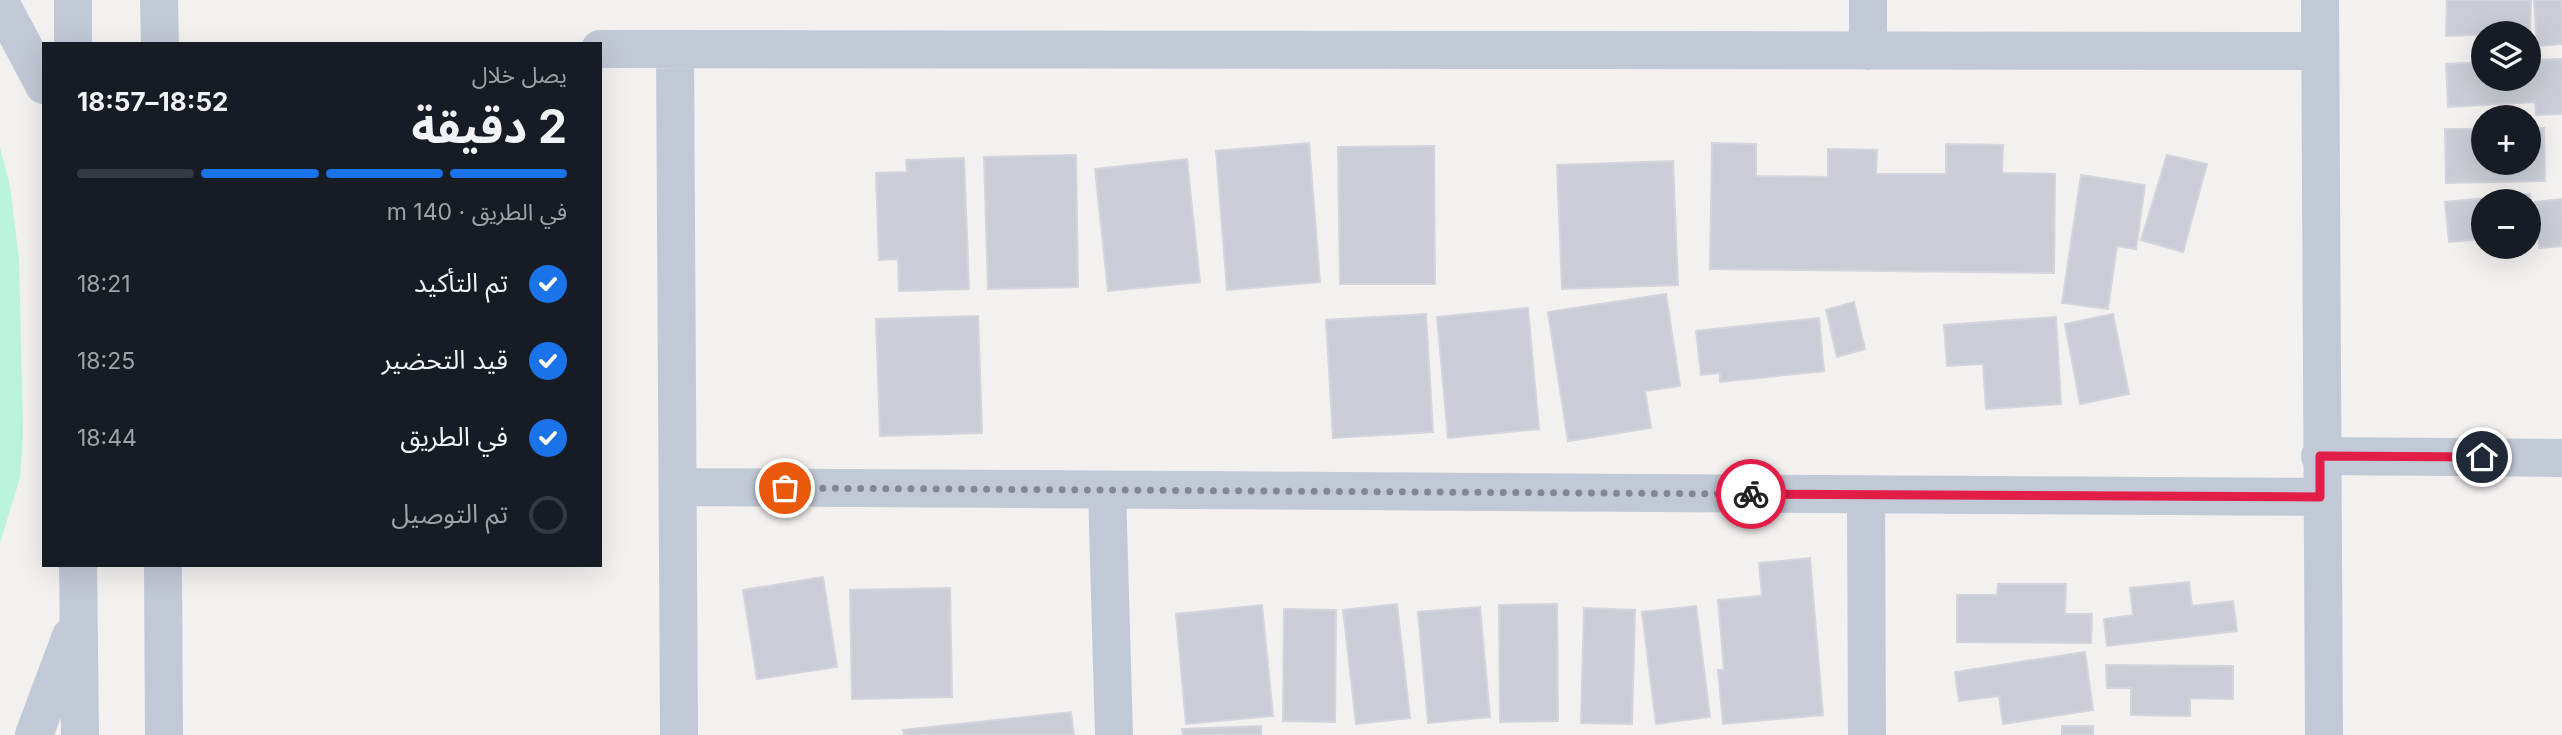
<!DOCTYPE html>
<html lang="ar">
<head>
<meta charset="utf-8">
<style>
  body { margin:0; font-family:Inter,"Noto Sans Arabic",sans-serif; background:#242831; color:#f1f3f6; direction:rtl; height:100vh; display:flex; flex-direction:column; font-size:26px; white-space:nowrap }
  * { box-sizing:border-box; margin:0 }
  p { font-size:23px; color:#9ea1a6 }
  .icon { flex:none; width:38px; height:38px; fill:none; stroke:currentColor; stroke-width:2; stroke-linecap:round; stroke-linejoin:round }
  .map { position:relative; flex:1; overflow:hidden; direction:ltr }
  .side { position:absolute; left:42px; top:42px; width:560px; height:525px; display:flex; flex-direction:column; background:#171b24; border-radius:0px; box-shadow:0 7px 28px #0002; direction:rtl }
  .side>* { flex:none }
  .tools { position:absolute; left:2471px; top:21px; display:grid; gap:14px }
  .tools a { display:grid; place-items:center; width:70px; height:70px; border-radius:50%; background:#171b24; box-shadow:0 7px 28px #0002; font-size:35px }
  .pin { position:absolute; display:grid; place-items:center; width:60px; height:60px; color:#fff; margin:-30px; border:4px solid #fff; border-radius:50%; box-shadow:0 2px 7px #0007 }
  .courier { position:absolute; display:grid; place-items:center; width:70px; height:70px; margin:-35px; border:5px solid #e11d48; border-radius:50%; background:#fff; color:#222; box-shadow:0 2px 9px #0007 }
  .head em { font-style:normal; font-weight:700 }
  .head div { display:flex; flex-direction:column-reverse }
  .head { display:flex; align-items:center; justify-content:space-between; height:119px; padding:0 35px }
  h1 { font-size:46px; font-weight:700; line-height:52px }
  .bar { display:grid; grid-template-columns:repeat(4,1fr); gap:10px 7px; align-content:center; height:84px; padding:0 35px }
  .bar i { height:9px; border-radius:5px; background:#363941 }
  .bar .current { background:#1a73e8 }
  .bar p { grid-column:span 4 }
  ol { padding:0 35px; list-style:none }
  li { display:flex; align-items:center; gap:21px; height:77px }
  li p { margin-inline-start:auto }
  li .icon { padding:7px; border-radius:50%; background:#1a73e8; color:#fff; stroke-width:4 }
  li:last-child { color:#9ea1a6 }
  li i { width:38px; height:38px; border:4px solid #363941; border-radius:50% }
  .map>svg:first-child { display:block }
</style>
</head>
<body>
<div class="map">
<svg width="2562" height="735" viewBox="0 0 2562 735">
  <rect width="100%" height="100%" fill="#f3f0f0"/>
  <path fill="#baf4dc" d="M0 147 10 186 19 259 23 433 20 478 0 543Z"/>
  <path fill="#cbcdd6" stroke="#d3d4dc" stroke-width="2" d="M2447 0H2531L2530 37 2529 33 2446 36Z
    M2534 0H2562V44L2537 46Z
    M2562 59V114L2536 115 2535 102 2448 107 2446 64 2483 62V79H2529V60Z
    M2529 128H2544L2545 181 2446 183 2445 129H2483V163H2529Z
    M1309 143 1320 282 1227 290 1216 151Z
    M1712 143 1756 144V176L1828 177V149L1877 150 1876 174H1946V144L2003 145 2002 173 2055 174 2054 273 1710 269Z
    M1434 146 1435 284H1340L1338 147Z
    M1076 155 1078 287 988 289 984 157Z
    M2167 155 2207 164 2183 252 2141 240Z
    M964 158 969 289 899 291 898 259 879 260 876 173 907 172 906 160Z
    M1187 159 1200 282 1108 291 1095 169Z
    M1673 161 1678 285 1562 289 1557 165Z
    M2081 175 2145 185 2136 249 2117 246 2108 309 2062 303Z
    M2530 194 2533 234H2529V201H2483V239L2449 242 2445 202Z
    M2562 199V246L2539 248 2535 202Z
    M1666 294 1680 386 1645 391 1651 428 1568 441 1548 312Z
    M1854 302 1865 349 1837 357 1826 310Z
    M1528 308 1539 429 1448 438 1437 317Z
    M1426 314 1433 432 1333 438 1326 320Z
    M2113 314 2129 394 2080 404 2065 324Z
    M978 316 982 433 880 436 876 319Z
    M2056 317 2061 404 1986 409 1983 364 1947 366 1944 325Z
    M1819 318 1824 371 1720 382V373L1701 375 1696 331Z
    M1810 558 1823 715 1723 724 1718 670H1724L1718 600 1762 596 1759 563Z
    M823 577 837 667 757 679 743 590Z
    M2189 582 2192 606 2233 601 2237 631 2107 646 2104 619 2133 615 2130 588Z
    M1998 584H2066L2065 614H2092L2091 643 1957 642V595H1997Z
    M950 588 952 697 852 699 850 590Z
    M1397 604 1410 718 1356 724 1343 610Z
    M1557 604 1558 721 1500 722 1499 605Z
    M1262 605 1273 716 1186 724 1176 614Z
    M1696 606 1710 717 1656 724 1642 612Z
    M1480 607 1490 717 1428 723 1418 612Z
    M1584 608 1635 610 1632 724 1581 723Z
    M1284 609 1336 610 1335 722 1283 721Z
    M2085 652 2093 710 2003 724 1999 696 1959 701 1955 672Z
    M2106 665 2233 666V699L2190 698V716L2131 715V688H2107Z
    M1071 712 1074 735H904L903 730Z
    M1261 726V735H1183L1182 729Z
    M2062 726H2093V735H2062Z"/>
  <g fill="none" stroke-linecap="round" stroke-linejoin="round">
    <path stroke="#c2c9d6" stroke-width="38" d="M73 0V44
      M159 0 160 44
      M2320 0 2324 735
      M0 2 44 85
      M600 49 2320 51
      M675 49 679 735
      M1868 51V0
      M2320 456 2562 458
      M678 487 2321 497
      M1107 490 1114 735
      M1866 495 1867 735
      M78 565 80 735
      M163 565 164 735
      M34 735 71 636"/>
  </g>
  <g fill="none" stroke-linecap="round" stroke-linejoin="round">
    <path stroke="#838792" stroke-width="7" stroke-dasharray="0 12.6" d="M785 488 1751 494"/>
    <path stroke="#e11d48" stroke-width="9" d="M1751 494 2320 497V456L2482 457"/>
  </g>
</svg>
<div class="tools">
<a><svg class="icon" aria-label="layers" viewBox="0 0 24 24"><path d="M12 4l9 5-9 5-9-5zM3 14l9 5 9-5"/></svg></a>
<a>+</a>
<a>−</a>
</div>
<div class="pin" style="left:785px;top:488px;background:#ea580c"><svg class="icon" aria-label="bag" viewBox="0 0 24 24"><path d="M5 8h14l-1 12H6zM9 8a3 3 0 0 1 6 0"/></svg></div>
<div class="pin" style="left:2482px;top:457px;background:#1f2937"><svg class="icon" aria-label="home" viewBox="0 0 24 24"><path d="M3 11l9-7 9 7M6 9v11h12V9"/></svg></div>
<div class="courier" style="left:1751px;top:494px"><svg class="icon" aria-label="bike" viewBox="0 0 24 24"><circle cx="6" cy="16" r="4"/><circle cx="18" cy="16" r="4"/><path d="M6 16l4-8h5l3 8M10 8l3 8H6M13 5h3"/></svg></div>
<section class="side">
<div class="head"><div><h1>2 دقيقة</h1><p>يصل خلال</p></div><em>18:52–18:57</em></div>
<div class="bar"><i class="current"></i><i class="current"></i><i class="current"></i><i></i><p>في الطريق · 140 m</p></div>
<ol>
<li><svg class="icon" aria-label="check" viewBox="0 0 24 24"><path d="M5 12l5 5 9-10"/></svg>تم التأكيد<p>18:21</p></li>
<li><svg class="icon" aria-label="check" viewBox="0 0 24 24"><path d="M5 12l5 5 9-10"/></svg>قيد التحضير<p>18:25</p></li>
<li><svg class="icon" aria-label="check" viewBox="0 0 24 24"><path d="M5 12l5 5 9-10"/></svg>في الطريق<p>18:44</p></li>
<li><i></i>تم التوصيل</li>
</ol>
</section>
</div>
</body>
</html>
